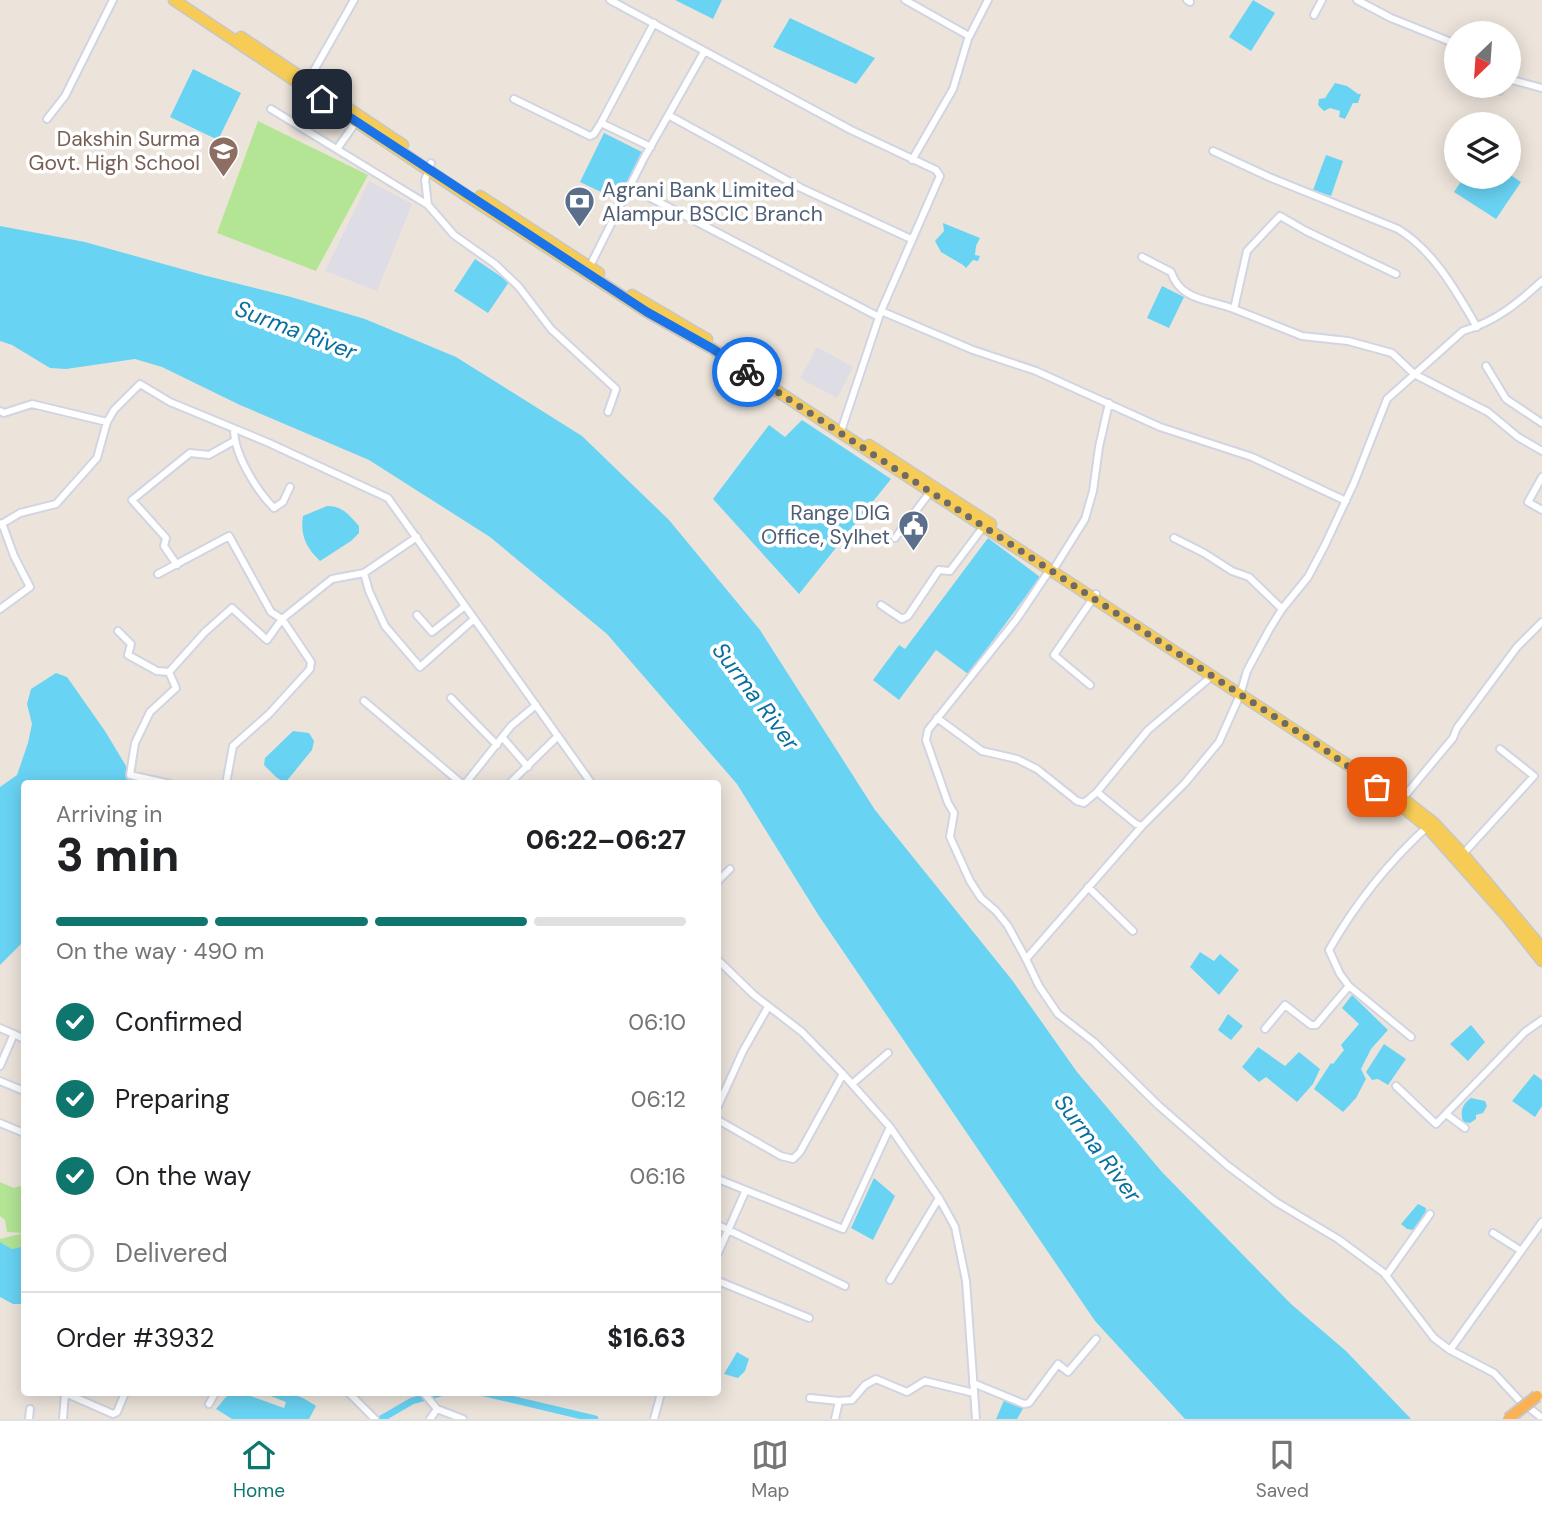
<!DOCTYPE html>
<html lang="en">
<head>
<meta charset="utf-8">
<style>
  body { margin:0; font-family:"DM Sans",sans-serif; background:#f6f6f6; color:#202124; height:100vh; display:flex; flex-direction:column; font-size:26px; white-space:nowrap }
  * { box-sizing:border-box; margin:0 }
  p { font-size:23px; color:#757577 }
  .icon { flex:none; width:38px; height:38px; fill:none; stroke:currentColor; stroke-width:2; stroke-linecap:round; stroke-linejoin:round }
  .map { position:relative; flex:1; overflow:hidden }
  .drawer { position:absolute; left:21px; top:780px; width:700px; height:616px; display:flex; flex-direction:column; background:#fff; border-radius:7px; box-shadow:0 4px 18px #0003 }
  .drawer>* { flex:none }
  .needle { width:46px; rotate:205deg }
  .buttons { position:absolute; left:1444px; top:21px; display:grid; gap:14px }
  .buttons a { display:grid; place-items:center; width:77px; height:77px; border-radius:50%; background:#fff; box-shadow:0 4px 18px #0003; font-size:35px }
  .pin { position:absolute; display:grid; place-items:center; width:60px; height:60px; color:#fff; margin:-30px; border-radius:14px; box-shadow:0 4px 10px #0006 }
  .courier { position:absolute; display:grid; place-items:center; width:70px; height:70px; margin:-35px; border:5px solid #1a73e8; border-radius:50%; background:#fff; color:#222; box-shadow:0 2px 9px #0007 }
  .overview em { font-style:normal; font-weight:800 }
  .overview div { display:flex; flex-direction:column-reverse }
  .overview { display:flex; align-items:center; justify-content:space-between; height:119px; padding:0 35px }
  h1 { font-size:46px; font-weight:800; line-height:52px }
  .bar { display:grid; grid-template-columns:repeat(4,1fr); gap:10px 7px; align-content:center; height:84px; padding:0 35px }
  .bar i { height:9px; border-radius:5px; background:#e0e0e0 }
  .bar .current { background:#0f766e }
  .bar p { grid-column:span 4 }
  .line { display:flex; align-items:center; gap:18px; padding:0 35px; border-top:2px solid #e0e0e0 }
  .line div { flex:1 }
  ol { padding:0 35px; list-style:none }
  li { display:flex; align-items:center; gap:21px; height:77px }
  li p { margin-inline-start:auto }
  li .icon { padding:7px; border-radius:50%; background:#0f766e; color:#fff; stroke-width:4 }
  li:last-child { color:#757577 }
  li i { width:38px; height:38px; border:4px solid #e0e0e0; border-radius:50% }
  .dock { display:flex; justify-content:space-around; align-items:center; height:98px; border-top:2px solid #e0e0e0; background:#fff; font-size:19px; color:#757577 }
  .dock a { display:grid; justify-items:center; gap:4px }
  .dock .current { color:#0f766e }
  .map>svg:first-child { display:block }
</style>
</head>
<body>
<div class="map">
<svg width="1542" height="1419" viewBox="0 0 1542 1419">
  <rect width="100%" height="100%" fill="#ece4db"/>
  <path fill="#dedce4" d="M369 181 412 204 377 291 325 271Z
    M817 347 853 367 837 398 800 378Z"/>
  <path fill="#b3e595" d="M258 121 368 175 316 271 217 233Z
    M0 1182 14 1188 24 1185V1196L21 1200 24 1204V1246L12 1249 0 1242V1239L24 1233 7 1232 5 1220 0 1216Z"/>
  <path fill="#69d3f3" d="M675 0H722L713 19Z
    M1253 0 1275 13 1251 51 1229 37Z
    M790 18 875 58 856 84 773 47Z
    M193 69 241 93 218 140 170 117Z
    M1335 83 1347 86 1358 94H1361L1358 103H1353L1345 119 1339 117 1340 111 1330 108 1324 111 1318 105 1319 99 1325 98Z
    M604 133 642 152 618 200 580 182Z
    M1326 155 1343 161 1331 196 1313 190Z
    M1509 174 1521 182 1496 219 1454 192 1464 177H1508Z
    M943 223 980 238 976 246 975 255 980 256 978 261 973 260 966 268 963 265 941 252 935 241 944 231Z
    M0 226 85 242 203 275 291 297 365 319 456 357 582 436 669 520 760 630 875 810 1012 980 1077 1072 1162 1172 1291 1304 1346 1351 1411 1419H1185L1095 1321 819 916 737 784 607 634 490 537 369 460 240 405 162 367 135 359 66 369 50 368 12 345 0 341Z
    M475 259 509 282 488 313 454 291Z
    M1162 286 1184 297 1169 328 1147 318Z
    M802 420 891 479 799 594 713 499 769 425 785 437Z
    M327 506C343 506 349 515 359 526V533L351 541 320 561C306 548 300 535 303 516Z
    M988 538 1040 577 968 674 936 650 899 700 873 680 899 645 905 649Z
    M56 673 67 677 105 731 126 766 128 784H24V941L0 965V787L17 775 28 743 32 724 27 704 31 689Z
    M293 731 309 733 314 741 312 750 285 783 276 777 264 765 265 758Z
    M1200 952 1214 961 1220 954 1239 970 1219 995 1190 967Z
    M1352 995 1388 1030 1371 1049 1361 1069 1366 1079 1356 1098 1343 1112 1314 1089 1331 1063 1333 1064 1344 1050 1341 1045 1359 1024 1342 1008Z
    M1228 1014 1243 1026 1231 1040 1218 1030Z
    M1471 1025 1485 1042 1468 1061 1450 1044Z
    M1384 1044 1406 1059 1388 1085 1378 1079 1372 1080 1366 1072Z
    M1258 1047 1285 1066 1299 1052 1320 1069 1313 1084 1297 1102 1266 1077 1259 1082 1242 1067Z
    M1534 1074 1542 1080V1106L1535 1117 1512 1101Z
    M1471 1098 1485 1101 1487 1106 1483 1113 1476 1115V1119L1470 1123 1463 1122C1460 1112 1462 1104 1471 1098Z
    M874 1178 895 1196 873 1240 851 1228Z
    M1418 1204 1426 1208 1425 1215 1414 1230 1407 1229 1401 1224Z
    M0 1242 12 1249 24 1246V1302L22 1304H13L0 1297Z
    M737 1352 749 1359 745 1371 738 1378 724 1374Z
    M234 1393H242L284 1408 286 1402 263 1393C287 1393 296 1392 316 1406L309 1419H232L216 1409 226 1397Z
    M1005 1398 1024 1407 1017 1419H996Z"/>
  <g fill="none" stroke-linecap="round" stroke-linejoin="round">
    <path stroke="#69d3f3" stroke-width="7" d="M485 1393 595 1419
      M381 1419 412 1401 441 1393"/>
    <defs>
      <path id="minor" d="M610 0 851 130 936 170 940 176 881 311 840 434
        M905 0 969 36
        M1187 0 1190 2
        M1357 0 1391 18 1456 44
        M1314 15 1322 0
        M1508 79 1542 88
        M308 81 354 0
        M1496 86 1500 91
        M514 99 590 136 594 134 601 123
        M271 109 428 205
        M670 116 801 188 911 239
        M47 119 65 96 113 0
        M651 147 601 123 654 23
        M337 149 356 122
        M1213 151 1269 177 1398 229C1434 251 1456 291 1477 327
        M912 160 953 89 968 39 988 0
        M431 163 425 180 428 205 454 235 495 264 519 287 551 329 616 389 608 412
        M630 187 879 317
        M1142 257 1171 272C1181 301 1208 299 1234 309
        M589 268 644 158 704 52
        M1396 274 1306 231 1280 216 1247 251 1234 309 1302 336 1348 341 1392 353 1414 374 1488 412 1518 437 1542 451
        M881 311 973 350 1036 371 1160 427 1252 457 1346 501
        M1486 366 1506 399 1542 423
        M0 411 4 413 32 404 107 422 114 410 140 384 170 402 269 443 388 498 592 784
        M234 429C234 454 256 490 274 508L283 502 290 487
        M1542 477 1528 502 1542 510
        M0 525 20 513 56 504 97 458 107 422
        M895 538 931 491
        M1174 538 1204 553 1232 571 1249 577 1282 609
        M177 565 164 546 166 538 132 500 190 453 209 455 234 441
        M364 573 369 591 385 626 420 667 474 619
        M158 574 229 536 271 612 282 619 311 662 310 669 269 714 233 746 226 784
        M881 605 902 619 908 616 939 570 950 571 984 526
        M0 609 30 587 14 556 2 523
        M417 615 432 632 465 606
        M118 631 131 644 128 655 157 671 169 672
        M1090 685 1054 655 1096 594
        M451 698 497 745
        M364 701 462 784
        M937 718 982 751 1017 759 1037 769 1077 801 1084 803 1097 792 1136 824 1142 826 1185 783 1219 742 1240 695 1247 671 1269 630 1282 609 1308 577 1325 545 1354 483 1387 399 1463 331C1495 322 1518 303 1542 281
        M503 738 528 767
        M170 784 130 775 135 743 150 712 176 688 169 672 205 632 232 608 267 640 282 619 332 579 364 573 417 537
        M465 784 511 726 536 705
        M509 784 558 736
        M1097 792 1148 730 1212 676
        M1403 798 1453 738 1457 728 1517 647 1542 622
        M1142 826 1026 959 1039 986 1058 1014 1094 1042 1158 1105 1228 1166 1276 1202 1338 1239 1384 1273 1434 1338 1450 1350 1494 1373 1519 1400 1542 1418
        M1463 854 1534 776 1500 749
        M718 881 730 869
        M1088 887 1133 931
        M1026 959 1008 926 996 911 981 898 970 881 950 837 954 813 948 803 926 740 928 730 1016 620 1049 571 1055 567 1085 519 1093 491 1099 447 1109 403
        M718 960 754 995 802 1032 843 1074 890 1127 939 1198 955 1227 966 1281 976 1419
        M0 1028 14 1034 0 1066
        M1265 1029 1285 1005 1311 1025H1316L1349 986
        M14 1034 24 1039
        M1411 1037 1349 986 1340 974 1329 950C1355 904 1389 862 1428 826
        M0 1081 24 1091
        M852 1084 888 1053
        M1396 1086 1436 1124 1525 1032 1542 1020
        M718 1106 743 1051 768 1007
        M1446 1114 1465 1128
        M718 1120 781 1156 793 1159 800 1152 843 1074
        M0 1123 24 1133
        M718 1179 843 1229 890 1127
        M718 1225 845 1286
        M1493 1233 1520 1250
        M718 1253 745 1192
        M1386 1276 1430 1214
        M890 1280 939 1198
        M718 1281 809 1318
        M1450 1350 1542 1222
        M973 1383 1024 1404 1029 1403 1058 1364 1068 1372 1096 1339
        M65 1393 113 1414 117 1412 125 1393
        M349 1393 375 1419
        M424 1393 437 1409 463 1419
        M810 1398 839 1401 852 1400 865 1385 876 1379 907 1392 925 1381 974 1393
        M209 1404 215 1393
        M29 1419 30 1409
        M63 1419 65 1393
        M430 1419 437 1409
        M654 1419 661 1393
        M835 1419 839 1401"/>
      <path id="primary" d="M174 0 464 194 647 312 713 349 1360 773 1427 827 1507 917 1542 961
        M241 37 403 145
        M480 196 599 273
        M632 295 707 339
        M869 445 991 524
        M1378 779 1433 822 1463 854 1542 948"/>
    </defs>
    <use href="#minor" stroke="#d0d4e3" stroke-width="10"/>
    <use href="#primary" stroke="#c7c7c7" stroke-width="13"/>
    <use href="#minor" stroke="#fff" stroke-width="6"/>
    <use href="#primary" stroke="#f6cb56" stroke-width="10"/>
    <defs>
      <path id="trunk-bridge" d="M1508 1419 1537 1396"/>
    </defs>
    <use href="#trunk-bridge" stroke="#c7c7c7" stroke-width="14" stroke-linecap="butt"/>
    <use href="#trunk-bridge" stroke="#fab254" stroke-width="10"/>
  </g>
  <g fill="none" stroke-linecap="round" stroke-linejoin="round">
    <path stroke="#6d6a67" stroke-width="7" stroke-dasharray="0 12.6" d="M747 372 1324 749 1377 787"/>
    <path stroke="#1a73e8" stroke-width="9" d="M322 99 647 312 713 349 747 372"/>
  </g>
  <defs>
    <symbol id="school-pin" viewBox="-11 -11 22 30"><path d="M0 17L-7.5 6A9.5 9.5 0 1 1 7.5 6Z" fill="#8d6e63" stroke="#fff"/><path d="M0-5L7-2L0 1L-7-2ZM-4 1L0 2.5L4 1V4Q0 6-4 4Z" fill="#fff"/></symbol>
    <symbol id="bank-pin" viewBox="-11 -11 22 30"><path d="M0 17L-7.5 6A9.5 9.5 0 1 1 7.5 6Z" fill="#5c6f8a" stroke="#fff"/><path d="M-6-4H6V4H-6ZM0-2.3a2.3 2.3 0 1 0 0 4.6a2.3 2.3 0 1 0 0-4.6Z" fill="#fff"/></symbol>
    <symbol id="civic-pin" viewBox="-11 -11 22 30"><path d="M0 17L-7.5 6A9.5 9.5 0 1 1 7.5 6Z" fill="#5c6f8a" stroke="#fff"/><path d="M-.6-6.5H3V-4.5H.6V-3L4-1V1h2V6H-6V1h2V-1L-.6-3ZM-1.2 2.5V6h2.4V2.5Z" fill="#fff"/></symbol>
  </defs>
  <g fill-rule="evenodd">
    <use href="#school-pin" x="206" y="134" width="35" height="47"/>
    <use href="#bank-pin" x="562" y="184" width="35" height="47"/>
    <use href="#civic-pin" x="896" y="508" width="35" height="47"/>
  </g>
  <g text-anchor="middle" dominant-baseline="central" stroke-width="7" stroke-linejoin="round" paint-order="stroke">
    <g font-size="21" fill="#785e54" stroke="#fff" text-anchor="end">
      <text x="200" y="139">Dakshin Surma<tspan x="200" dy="24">Govt. High School</tspan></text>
    </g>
    <g font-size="21" fill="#4e5e75" stroke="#fff" text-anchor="start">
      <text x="602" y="190">Agrani Bank Limited<tspan x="602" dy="24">Alampur BSCIC Branch</tspan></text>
      <text x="890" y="513" text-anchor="end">Range DIG<tspan x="890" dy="24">Office, Sylhet</tspan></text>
    </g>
    <g font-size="23" font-style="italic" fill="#08709f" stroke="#fff">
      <text transform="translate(296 330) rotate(21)">Surma River</text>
      <text transform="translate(756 696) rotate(53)">Surma River</text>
      <text transform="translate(1098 1148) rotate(53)">Surma River</text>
    </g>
  </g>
</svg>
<div class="buttons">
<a><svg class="needle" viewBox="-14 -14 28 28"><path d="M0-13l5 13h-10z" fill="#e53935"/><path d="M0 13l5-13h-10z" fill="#757577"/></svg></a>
<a><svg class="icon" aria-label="layers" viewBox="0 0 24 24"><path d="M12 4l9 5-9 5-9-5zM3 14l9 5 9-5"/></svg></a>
</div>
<div class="pin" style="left:1377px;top:787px;background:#ea580c"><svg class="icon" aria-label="bag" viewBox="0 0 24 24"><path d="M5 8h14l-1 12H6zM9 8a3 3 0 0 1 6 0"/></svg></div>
<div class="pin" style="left:322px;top:99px;background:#1f2937"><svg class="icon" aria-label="home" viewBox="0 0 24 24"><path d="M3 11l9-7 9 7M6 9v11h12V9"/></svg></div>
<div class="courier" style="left:747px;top:372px"><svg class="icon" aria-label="bike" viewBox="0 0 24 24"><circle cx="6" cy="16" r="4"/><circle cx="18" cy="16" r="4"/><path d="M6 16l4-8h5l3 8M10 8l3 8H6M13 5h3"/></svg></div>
<section class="drawer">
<div class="overview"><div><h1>3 min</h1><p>Arriving in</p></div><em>06:22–06:27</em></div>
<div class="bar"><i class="current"></i><i class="current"></i><i class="current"></i><i></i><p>On the way · 490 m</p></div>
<ol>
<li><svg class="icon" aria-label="check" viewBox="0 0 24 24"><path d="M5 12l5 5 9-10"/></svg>Confirmed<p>06:10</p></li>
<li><svg class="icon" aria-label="check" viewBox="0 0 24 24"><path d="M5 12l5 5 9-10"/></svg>Preparing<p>06:12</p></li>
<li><svg class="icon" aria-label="check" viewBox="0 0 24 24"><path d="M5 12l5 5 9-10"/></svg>On the way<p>06:16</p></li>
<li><i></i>Delivered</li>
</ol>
<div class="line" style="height:91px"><div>Order #3932</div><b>$16.63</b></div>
</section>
</div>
<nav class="dock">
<a class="current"><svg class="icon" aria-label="home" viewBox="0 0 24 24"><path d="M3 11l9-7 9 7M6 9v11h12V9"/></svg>Home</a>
<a><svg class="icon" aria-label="map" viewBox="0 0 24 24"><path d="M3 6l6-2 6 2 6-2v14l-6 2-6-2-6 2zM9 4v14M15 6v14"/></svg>Map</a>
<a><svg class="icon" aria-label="saved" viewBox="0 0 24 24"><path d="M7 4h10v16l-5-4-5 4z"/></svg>Saved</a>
</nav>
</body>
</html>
